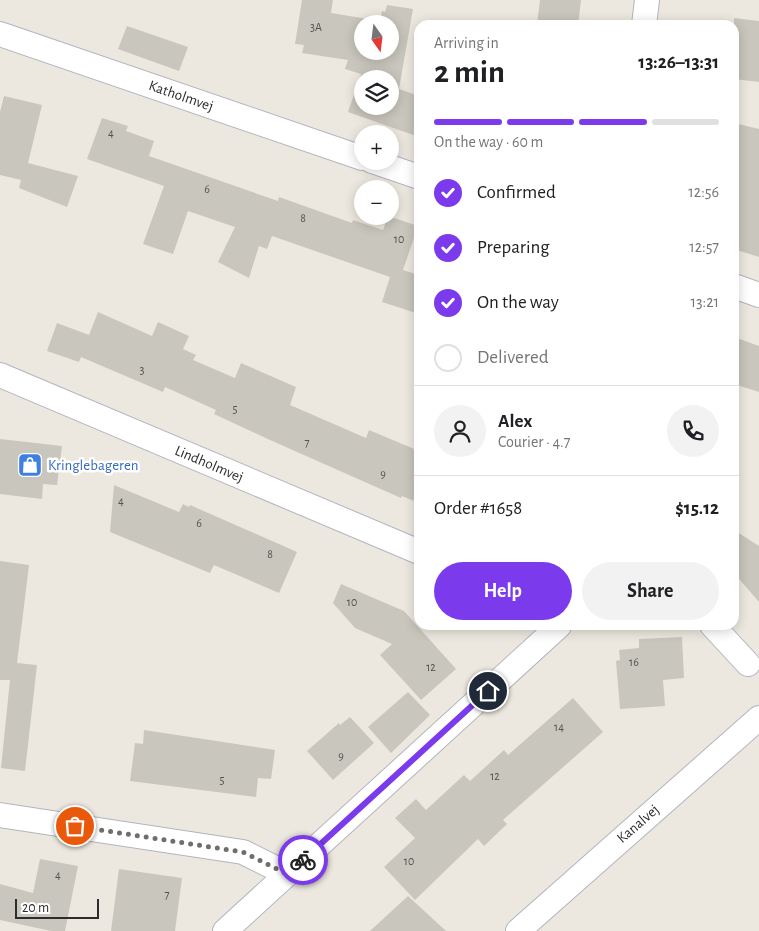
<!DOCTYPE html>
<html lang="en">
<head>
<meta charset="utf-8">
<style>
  body { margin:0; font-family:"Alegreya Sans",sans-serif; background:#f2f2f2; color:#202124; height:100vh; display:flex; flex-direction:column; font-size:19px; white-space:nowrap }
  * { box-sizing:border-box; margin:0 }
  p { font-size:16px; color:#757577 }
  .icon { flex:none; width:28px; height:28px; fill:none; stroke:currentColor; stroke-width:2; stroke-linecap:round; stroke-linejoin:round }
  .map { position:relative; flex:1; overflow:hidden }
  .drawer { position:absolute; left:414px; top:20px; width:325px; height:610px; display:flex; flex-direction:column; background:#fff; border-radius:15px; box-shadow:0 2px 12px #0003 }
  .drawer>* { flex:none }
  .needle { width:32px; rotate:166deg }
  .fabs { position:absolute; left:354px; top:15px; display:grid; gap:10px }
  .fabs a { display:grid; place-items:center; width:45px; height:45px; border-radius:50%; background:#fff; box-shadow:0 2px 12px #0003; font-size:25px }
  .scale { position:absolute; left:15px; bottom:12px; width:84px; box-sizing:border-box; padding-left:5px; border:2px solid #2c2c2c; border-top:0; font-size:14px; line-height:18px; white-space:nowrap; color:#2c2c2c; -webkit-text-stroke:4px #fff; paint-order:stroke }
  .pin { position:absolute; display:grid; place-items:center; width:42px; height:42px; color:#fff; margin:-21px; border:2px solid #fff; border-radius:50%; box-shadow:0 1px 5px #0007 }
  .courier { position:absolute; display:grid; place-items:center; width:50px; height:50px; margin:-25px; border:4px solid #7c3aed; border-radius:50%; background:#fff; color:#222; box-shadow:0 1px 6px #0007 }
  .headline em { font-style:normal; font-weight:700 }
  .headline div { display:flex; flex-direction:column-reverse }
  .headline { display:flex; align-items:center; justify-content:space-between; height:85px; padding:0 20px }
  h1 { font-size:32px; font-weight:700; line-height:38px }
  .bar { display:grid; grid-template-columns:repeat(4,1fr); gap:8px 5px; align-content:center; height:60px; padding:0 20px }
  .bar i { height:6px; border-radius:4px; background:#e0e0e0 }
  .bar .active { background:#7c3aed }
  .bar p { grid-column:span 4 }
  .line { display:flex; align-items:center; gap:12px; padding:0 20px; border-top:1px solid #e0e0e0 }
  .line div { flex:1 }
  .round { display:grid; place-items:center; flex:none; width:52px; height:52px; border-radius:26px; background:#f2f2f2 }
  ol { padding:0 20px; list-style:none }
  li { display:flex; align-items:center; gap:15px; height:55px }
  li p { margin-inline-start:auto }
  li .icon { padding:5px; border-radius:50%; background:#7c3aed; color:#fff; stroke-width:4 }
  li:last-child { color:#757577 }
  li i { width:28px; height:28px; border:2px solid #e0e0e0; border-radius:50% }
  .action { display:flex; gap:10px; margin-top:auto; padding:10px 20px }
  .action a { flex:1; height:58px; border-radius:30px; background:#7c3aed; color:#fff; font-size:20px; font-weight:700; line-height:58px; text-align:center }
  .action a+a { background:#f2f2f2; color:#202124 }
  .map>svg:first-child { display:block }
</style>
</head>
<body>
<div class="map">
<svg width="759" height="931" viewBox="0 0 759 931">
  <rect width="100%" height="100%" fill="#ede8df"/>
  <path fill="#c9c6bd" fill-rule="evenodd" d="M302 0H333L331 13 380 21 382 11 385 12 387 5 413 9 399 89 419 96V137L348 112 361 74 345 69 348 60 302 53 304 45 295 44ZM362 24H390V51H362ZM362 79H390V106H362Z
    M540 0H581L578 25H537Z
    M734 18 759 21V82L734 79Z
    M127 26 188 47 179 71 118 49Z
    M4 96 42 105 28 163 78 176 67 207 19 188 21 180 0 175V112Z
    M102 118 128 126 126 131 154 141 149 156 278 201 279 197 352 223 353 220 383 230 388 216 418 226 403 270 419 275V314L382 302 390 277 272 236 267 249 259 246 249 278 218 262 235 227 188 211 173 254 143 244 164 186 87 159Z
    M734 123 759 129V257L734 249Z
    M98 312 152 336 158 322 189 336 183 349 196 355 193 360 235 378 241 363 296 387 290 405 366 438 369 430 419 451V503L402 496 401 498 270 440 214 414 216 410 165 387 163 392 81 357 79 362 47 351 57 323 89 335Z
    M734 337 759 346V392L734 384Z
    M0 439 62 446 57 485 43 484 42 499 0 494Z
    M114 485 179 512 183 504 189 507 190 505 297 552 279 593 214 565 210 573 110 532Z
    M734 530 759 546V602L734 573Z
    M0 561 29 565 17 663 37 665 25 771 1 768 10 680H0Z
    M341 584 404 611 456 669 421 700 380 655 392 644 355 628 333 603Z
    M682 637 684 678 663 680 665 706 620 709 616 661 620 660 619 650 639 648V639Z
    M408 692 430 715 391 753 368 727Z
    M573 698 603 732 503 820 507 824 484 846 478 839 415 900 384 867 415 838 395 818 416 799 426 810 464 775 470 781 504 750 508 755Z
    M350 717 374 743 333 780 307 751 339 723 340 725Z
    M144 730 275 750 271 779 258 778 256 797 130 781 135 743 143 744Z
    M40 859 78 866 65 931H51L0 920V884L33 893Z
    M119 869 182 878 175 931H111Z
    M408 896 446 931H370Z"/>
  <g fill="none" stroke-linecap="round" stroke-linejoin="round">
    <defs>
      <path id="minor" d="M644 25 647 0
        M0 34 362 158
        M372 161 419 177
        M734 286 759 295
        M0 375 419 552
        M712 625 748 664
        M0 815 243 852 287 874
        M225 931 559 626
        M518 931 759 718"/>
    </defs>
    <use href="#minor" stroke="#b2b5bf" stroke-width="26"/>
    <use href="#minor" stroke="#fff" stroke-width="24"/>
  </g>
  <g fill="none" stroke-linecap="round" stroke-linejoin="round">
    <path stroke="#706e6b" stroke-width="5" stroke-dasharray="0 9" d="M75 826 243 852 287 874 303 860"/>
    <path stroke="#7c3aed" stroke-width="6" d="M303 860 488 691"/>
  </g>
  <defs>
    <symbol id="shop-square" viewBox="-11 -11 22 22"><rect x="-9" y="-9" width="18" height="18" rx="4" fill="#3f7fe0" stroke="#fff"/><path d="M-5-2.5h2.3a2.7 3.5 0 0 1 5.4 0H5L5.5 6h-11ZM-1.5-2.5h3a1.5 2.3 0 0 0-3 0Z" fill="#fff"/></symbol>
  </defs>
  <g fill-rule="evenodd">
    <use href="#shop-square" x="16" y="451" width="28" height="28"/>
  </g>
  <g text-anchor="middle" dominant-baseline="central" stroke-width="5" stroke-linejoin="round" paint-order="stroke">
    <g font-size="12" fill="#535250">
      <text x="316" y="27">3A</text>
      <text x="111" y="133">4</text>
      <text x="207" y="189">6</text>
      <text x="303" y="218">8</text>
      <text x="399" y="239">10</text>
      <text x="142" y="370">3</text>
      <text x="235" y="409">5</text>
      <text x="307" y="442">7</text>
      <text x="383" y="474">9</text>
      <text x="121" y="501">4</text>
      <text x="199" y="523">6</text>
      <text x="270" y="554">8</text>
      <text x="352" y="602">10</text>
      <text x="634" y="662">16</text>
      <text x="431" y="667">12</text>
      <text x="559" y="727">14</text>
      <text x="341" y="756">9</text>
      <text x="495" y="776">12</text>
      <text x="222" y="780">5</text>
      <text x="409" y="861">10</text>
      <text x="58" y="875">4</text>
      <text x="167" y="894">7</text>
    </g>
    <g font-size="15" fill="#2c2c2c" stroke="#fff">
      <text transform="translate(181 96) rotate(19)">Katholmvej</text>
      <text transform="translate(209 464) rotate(23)">Lindholmvej</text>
      <text transform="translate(638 824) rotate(-41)">Kanalvej</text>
    </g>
    <g font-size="15" fill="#366cbe" stroke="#fff" text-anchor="start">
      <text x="48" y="465">Kringlebageren</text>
    </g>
  </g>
</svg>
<div class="fabs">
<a><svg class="needle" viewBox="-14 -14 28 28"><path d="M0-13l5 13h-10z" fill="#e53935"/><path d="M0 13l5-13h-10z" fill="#757577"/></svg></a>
<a><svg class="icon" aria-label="layers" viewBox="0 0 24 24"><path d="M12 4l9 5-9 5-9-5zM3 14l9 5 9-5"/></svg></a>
<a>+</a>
<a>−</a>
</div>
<div class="scale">20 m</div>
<div class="pin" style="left:75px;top:826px;background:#ea580c"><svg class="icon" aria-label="bag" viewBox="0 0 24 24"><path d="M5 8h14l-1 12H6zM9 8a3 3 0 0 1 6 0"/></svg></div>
<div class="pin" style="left:488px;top:691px;background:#1f2937"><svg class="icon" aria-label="home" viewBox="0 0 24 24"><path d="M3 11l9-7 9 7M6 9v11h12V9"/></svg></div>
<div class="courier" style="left:303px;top:860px"><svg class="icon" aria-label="bike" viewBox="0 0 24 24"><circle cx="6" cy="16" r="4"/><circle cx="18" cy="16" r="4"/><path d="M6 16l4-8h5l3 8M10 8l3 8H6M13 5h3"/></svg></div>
<section class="drawer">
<div class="headline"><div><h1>2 min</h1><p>Arriving in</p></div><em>13:26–13:31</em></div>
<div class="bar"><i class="active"></i><i class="active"></i><i class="active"></i><i></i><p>On the way · 60 m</p></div>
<ol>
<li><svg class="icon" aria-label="check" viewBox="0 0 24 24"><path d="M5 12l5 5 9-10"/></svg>Confirmed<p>12:56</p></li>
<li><svg class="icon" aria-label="check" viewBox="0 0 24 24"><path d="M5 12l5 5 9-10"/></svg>Preparing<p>12:57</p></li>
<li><svg class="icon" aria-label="check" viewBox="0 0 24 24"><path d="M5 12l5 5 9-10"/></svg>On the way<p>13:21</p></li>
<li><i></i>Delivered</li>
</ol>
<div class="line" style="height:90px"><a class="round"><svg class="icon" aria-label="person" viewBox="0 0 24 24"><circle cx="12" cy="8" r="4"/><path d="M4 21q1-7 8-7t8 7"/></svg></a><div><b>Alex</b><p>Courier · 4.7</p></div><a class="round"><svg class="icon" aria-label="phone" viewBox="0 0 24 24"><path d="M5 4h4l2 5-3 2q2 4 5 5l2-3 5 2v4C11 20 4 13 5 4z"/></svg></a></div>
<div class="line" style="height:65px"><div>Order #1658</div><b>$15.12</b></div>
<div class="action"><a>Help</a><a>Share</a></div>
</section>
</div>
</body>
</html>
